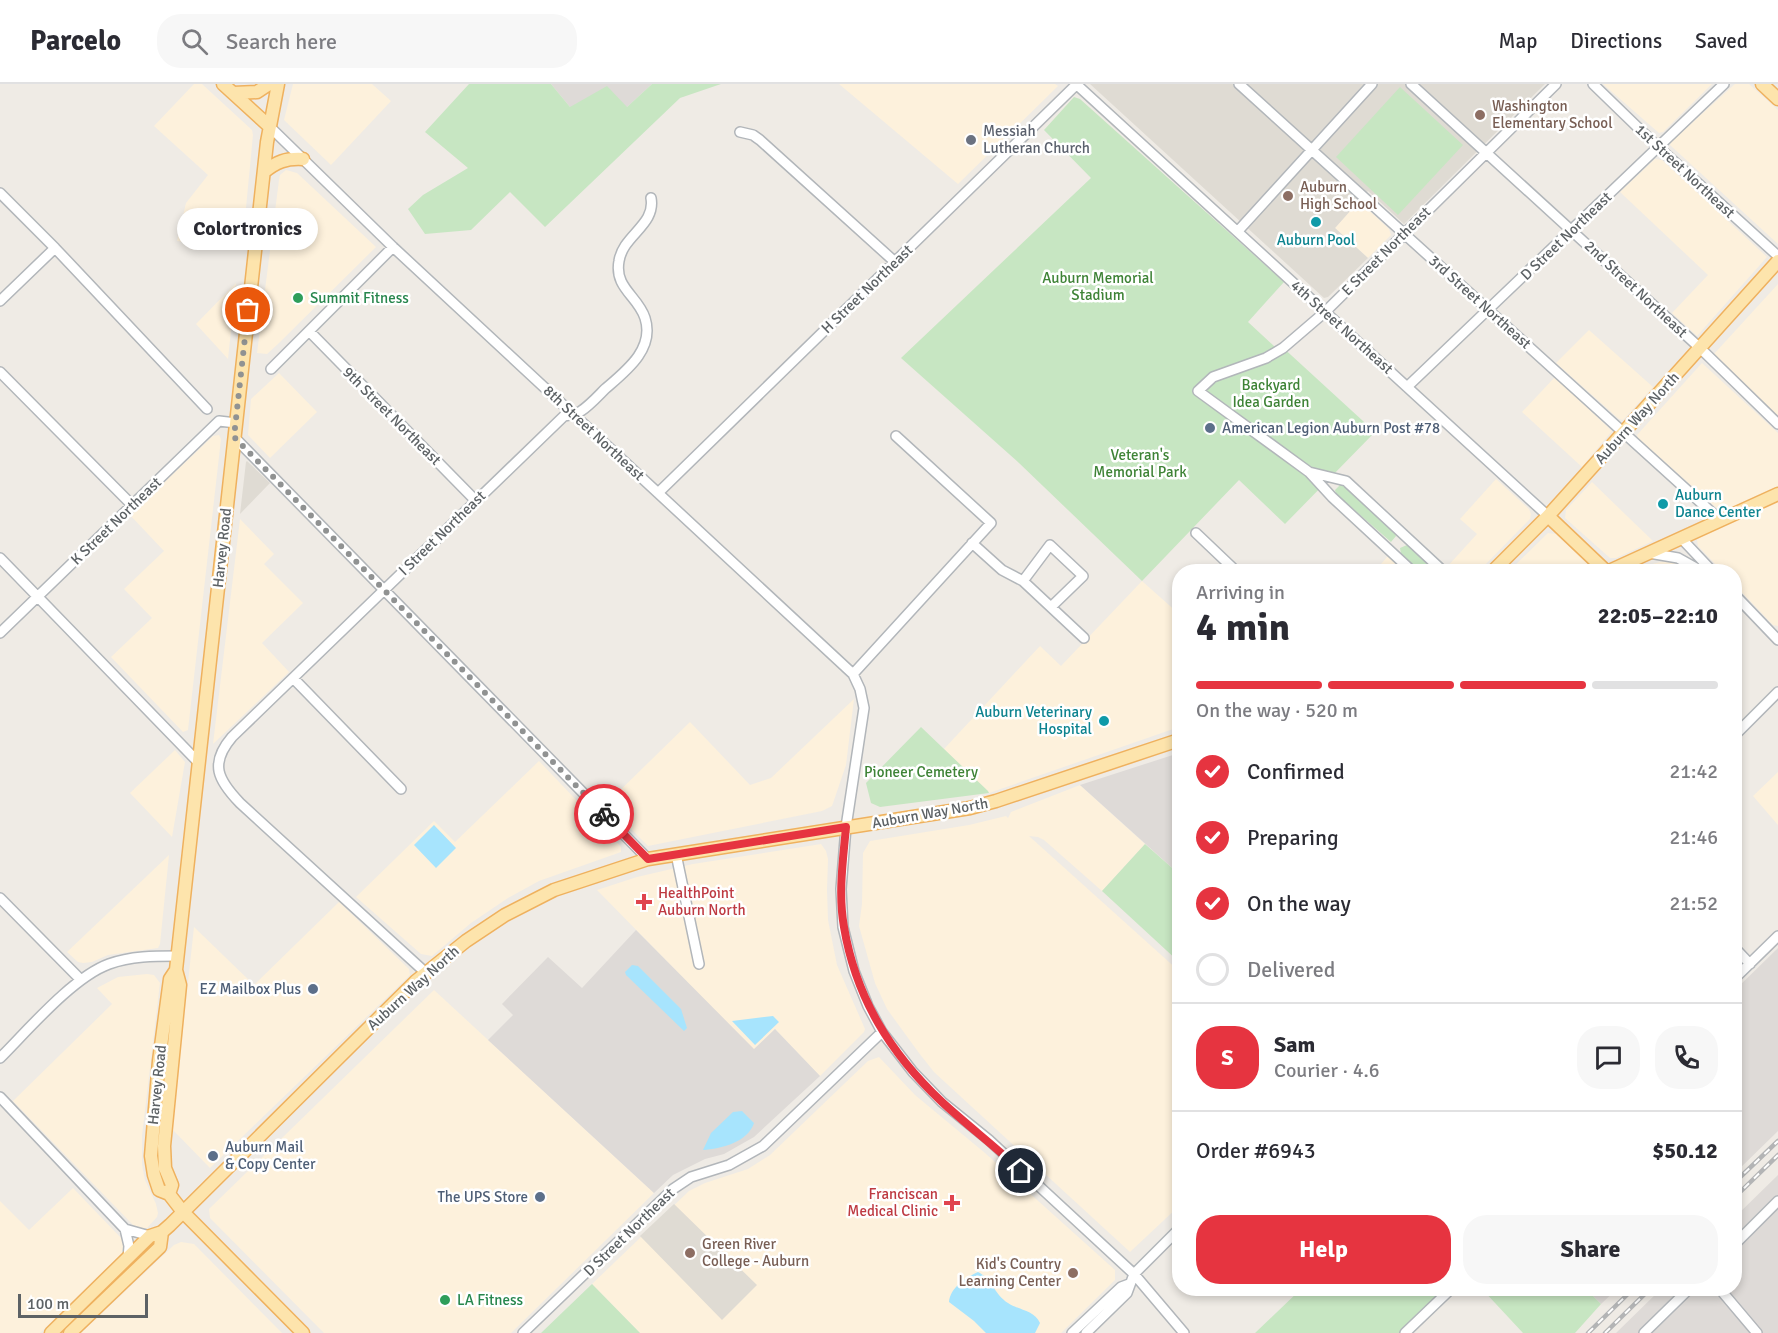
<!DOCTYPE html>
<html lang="en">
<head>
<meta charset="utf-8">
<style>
  body { margin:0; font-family:Signika,sans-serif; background:#f7f7f7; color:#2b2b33; height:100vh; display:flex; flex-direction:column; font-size:22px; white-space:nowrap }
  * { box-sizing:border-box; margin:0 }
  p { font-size:20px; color:#7c7c81 }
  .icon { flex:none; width:33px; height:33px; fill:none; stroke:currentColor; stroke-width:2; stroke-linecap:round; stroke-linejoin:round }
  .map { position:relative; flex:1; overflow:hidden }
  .panel { position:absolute; left:1172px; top:480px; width:570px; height:732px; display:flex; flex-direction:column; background:#fff; border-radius:24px; box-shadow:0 3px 9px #0003 }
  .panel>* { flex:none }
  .scale { position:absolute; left:18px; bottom:15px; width:130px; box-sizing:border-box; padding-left:6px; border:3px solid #5d6265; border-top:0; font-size:16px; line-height:21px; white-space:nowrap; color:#5d6265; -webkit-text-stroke:4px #fff; paint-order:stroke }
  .pin { position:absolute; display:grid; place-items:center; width:51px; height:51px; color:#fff; margin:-26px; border:3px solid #fff; border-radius:50%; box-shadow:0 2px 6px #0007 }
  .courier { position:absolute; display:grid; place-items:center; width:60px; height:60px; margin:-30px; border:4px solid #e63440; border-radius:50%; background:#fff; color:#222; box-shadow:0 2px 8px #0007 }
  .bubble { position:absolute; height:42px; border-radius:21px; background:#fff; box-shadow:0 3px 9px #0003; font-size:20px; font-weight:700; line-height:42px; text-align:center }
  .overview em { font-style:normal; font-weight:700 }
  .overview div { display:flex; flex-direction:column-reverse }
  .overview { display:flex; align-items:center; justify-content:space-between; height:102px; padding:0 24px }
  h1 { font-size:39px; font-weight:700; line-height:45px }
  .bar { display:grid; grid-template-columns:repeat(4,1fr); gap:9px 6px; align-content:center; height:72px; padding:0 24px }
  .bar i { height:8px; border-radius:4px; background:#e1e1e2 }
  .bar .current { background:#e63440 }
  .bar p { grid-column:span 4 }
  .line { display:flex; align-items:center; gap:15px; padding:0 24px; border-top:2px solid #e1e1e2 }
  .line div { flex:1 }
  .round { display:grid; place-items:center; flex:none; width:63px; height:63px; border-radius:24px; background:#f7f7f7 }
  ol { padding:0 24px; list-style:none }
  li { display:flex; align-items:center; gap:18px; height:66px }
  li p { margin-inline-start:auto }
  li .icon { padding:6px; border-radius:50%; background:#e63440; color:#fff; stroke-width:4 }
  li:last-child { color:#7c7c81 }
  li i { width:33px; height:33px; border:3px solid #e1e1e2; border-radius:50% }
  .primary-button { display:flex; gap:12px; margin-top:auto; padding:12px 24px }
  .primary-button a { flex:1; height:69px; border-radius:24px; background:#e63440; color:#fff; font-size:24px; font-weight:700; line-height:69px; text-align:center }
  .primary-button a+a { background:#f7f7f7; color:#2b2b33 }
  header { display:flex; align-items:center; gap:36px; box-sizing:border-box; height:84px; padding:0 30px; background:#fff; border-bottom:2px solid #e1e1e2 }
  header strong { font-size:28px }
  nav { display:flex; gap:33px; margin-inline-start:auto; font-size:21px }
  .search { width:420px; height:54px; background:#f7f7f7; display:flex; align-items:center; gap:15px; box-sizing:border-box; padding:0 21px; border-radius:24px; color:#7c7c81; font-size:22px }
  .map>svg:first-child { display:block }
</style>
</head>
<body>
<header>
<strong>Parcelo</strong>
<div class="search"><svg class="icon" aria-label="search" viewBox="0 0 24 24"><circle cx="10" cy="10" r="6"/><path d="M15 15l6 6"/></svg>Search here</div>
<nav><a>Map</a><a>Directions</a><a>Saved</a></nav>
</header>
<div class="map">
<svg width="1778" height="1249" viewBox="0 0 1778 1249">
  <rect width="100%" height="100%" fill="#efebe5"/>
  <path fill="#fdf1dc" d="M194 0H202L252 46 253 51 242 165 177 157 186 119 208 91 154 42Z
    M293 0H372L391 17 331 81 284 36Z
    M839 0H1055L1058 2 958 100Z
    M1603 0H1712L1663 48 1659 49Z
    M1735 0H1749L1778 26V160L1670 61 1671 58Z
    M1655 75 1662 76 1767 173 1697 252 1672 229 1708 191 1620 108Z
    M286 86 297 89 376 163 278 260 267 270 257 269 279 96 280 91Z
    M1359 117 1389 145 1391 151 1368 174 1335 144Z
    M236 199 228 275 196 240Z
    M1778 200V334L1714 273V270Z
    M1589 246 1653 303 1623 336 1619 335 1556 279Z
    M1702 279 1778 349V402L1721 428 1638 354 1637 351Z
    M279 289 317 328 270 374 248 351 251 315Z
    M1555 293 1612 347 1582 383 1522 328Z
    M219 351 221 355 188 646 183 648 111 573 152 534 124 505 164 467 130 431 213 352Z
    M1496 395 1529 425 1531 430 1530 435 1479 487H1450L1446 484 1477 450 1460 435Z
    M1592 398 1627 432 1653 457 1616 474H1610L1565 434 1566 426Z
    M1778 416V542L1773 541 1734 500V488L1722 487 1698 462 1697 456 1701 452Z
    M240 435 274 470 264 480 303 519 262 559 289 588 213 660Z
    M1548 449 1556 450 1592 484 1593 487H1509Z
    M1388 472 1406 487 1374 488Z
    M1665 477 1688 482 1696 488H1637L1652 480Z
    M1142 497 1179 530V643L989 709 944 665 1040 562 1061 582Z
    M854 615 846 681 832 722 822 727 648 762 606 720 690 638 750 701 771 694Z
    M175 666 185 678 172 753 130 709Z
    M539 677 621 763V768L539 797 508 814 471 839 432 872 421 870 356 813 434 737 455 758Z
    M1778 688V741L1753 712Z
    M1080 701 1145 760 1102 807 1044 756 1038 753 1029 752 1179 887V1122L1130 1168 934 988 919 969 887 925 875 899 859 842 862 820 863 769 870 757 969 741 1006 732 1008 734 1011 728Z
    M821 760 826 767 828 775 827 806 828 836 837 881 865 945 864 948 820 992 775 945 754 966 597 806 637 793 693 780Z
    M169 771 160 860 158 864 108 871 92 878 83 879 78 878 67 868Z
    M339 818 409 885 410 891 210 1084 172 1045 194 843 254 901Z
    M147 890 154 891 160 899 142 1052V1081L145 1096 156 1120 158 1129 157 1133 147 1144 141 1145 136 1144 13 1017 112 920 97 904 118 893Z
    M434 906 654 1109 511 1249H324L210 1134 209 1125Z
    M879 973 915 1011 985 1069 1115 1186V1196L1061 1249H640L592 1200 689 1107 705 1099 748 1085 770 1071 868 977Z
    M73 1104 123 1156V1168L40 1249H0V1117L29 1146Z
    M181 1158 194 1160 282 1249H81L174 1161Z"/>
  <path fill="#dedad7" d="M551 0H652L627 23H570Z
    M1179 669V790L1080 701Z
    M636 846 754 965 775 945 820 992 754 1053 724 1070 705 1075 673 1091 654 1109 488 956 513 931 502 920 548 873 582 904Z
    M1778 864V1047L1734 1090V907Z
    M1778 1091V1249H1616L1661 1205 1734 1204V1134Z
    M1586 1205H1617L1601 1220Z"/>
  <path fill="#dfdbd3" d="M1090 0H1545L1404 140 1368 107 1335 144 1368 174 1328 213 1324 214Z
    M247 377 270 399 240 430 246 378Z
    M674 1120 757 1201 722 1236 640 1152Z"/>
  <path fill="#c7e6c2" d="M469 0H551L570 23 607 2 627 23 652 0H721L680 14 545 143 510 108 471 146 425 150 408 125 423 111 468 84 425 48Z
    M1400 3 1463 61 1398 131 1336 73Z
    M1074 13 1080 15 1284 198 1248 238 1275 263 1279 260 1375 348 1285 440 1239 396 1142 497 1019 379 901 274 1091 94 1044 46Z
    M1340 401 1344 402 1395 449 1396 452 1391 458 1336 410 1335 406Z
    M1407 461 1435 487H1421L1401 470 1400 464Z
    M921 643 988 707 989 709 880 723 871 719 866 699Z
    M1145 760 1179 790V878L1102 807Z
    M592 1200 640 1249H541Z
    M1301 1205H1452L1405 1249H1255Z
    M1482 1205H1586L1601 1220 1575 1249H1523Z"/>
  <path fill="#a7e4fd" d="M434 741 456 764 436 784 414 761Z
    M632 881 638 882 681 925 687 944 684 947 626 891 625 888Z
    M773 932 779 938 755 961 732 937Z
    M742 1027 754 1039C748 1058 721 1065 703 1066L711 1049 733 1028Z
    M978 1188C991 1194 995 1211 1008 1219 1018 1226 1034 1226 1040 1239L1035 1249H986L974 1237 949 1218C950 1204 966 1193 978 1188Z"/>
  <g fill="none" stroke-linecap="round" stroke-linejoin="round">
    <defs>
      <path id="minor" d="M1076 0 1548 432
        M1239 0 1720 436
        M1411 0 1700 264 1778 340
        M1593 0 1658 63 1778 172
        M269 42 393 163 853 590 860 605 864 624 846 743 841 805 843 843 854 887 868 922 882 948 913 988 942 1018 989 1056 1134 1190 1184 1249
        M740 48 753 51 760 56 895 178
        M0 109 55 164 207 325
        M1238 147 1372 0
        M0 217 55 164
        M309 247 476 417
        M271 285 393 163
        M0 288 132 421
        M1407 303 1724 0
        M234 353 648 775
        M1309 388 1346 397 1444 488
        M658 409 1077 0
        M1196 449 1237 488
        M1681 454 1713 488
        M972 459 1002 486 1023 497 1084 554
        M1649 469 1678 474 1703 488
        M0 474 199 679
        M1413 488 1332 413 1309 388 1198 307 1213 293 1266 274 1283 264 1325 228 1556 0
        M1023 497 1050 461 1083 492 1051 523
        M1734 510 1778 556
        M0 549 219 337 236 339
        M853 590 991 439 896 352
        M293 594 401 705
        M1734 652 1778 608
        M676 770 699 880
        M0 814 81 896
        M1734 863 1750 880
        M426 889 240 719C218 696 209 680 232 653L564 332C569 331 577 330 581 327 590 321 598 312 605 305 626 287 655 265 645 234 638 212 614 204 619 177 623 151 656 141 651 114
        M1734 895 1778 852
        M0 974C28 946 73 893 109 880 131 872 154 872 178 872
        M0 1013 125 1145
        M1734 1161 1778 1117
        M128 1174 129 1162 125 1145 150 1152
        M1719 1204 1757 1249
        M523 1249 673 1105 691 1093 729 1081 763 1062 882 948
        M1072 1249 1121 1203 1129 1200
        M1086 1249 1127 1209 1134 1190 1179 1145
        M1405 1249 1452 1204
        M1644 1249 1690 1204"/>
      <path id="major" d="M223 0 269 42
        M1762 0 1778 15
        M233 9 257 8 269 0
        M264 88C276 78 286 74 303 75
        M1548 432 1607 488
        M1492 488 1548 432 1778 177
        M1607 488 1778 410
        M176 886 170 895 159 977 151 1072 154 1091 159 1106 169 1110 183 1128 303 1249
        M169 1110 172 1101 165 1084 164 1062 180 901 176 886 267 58 278 0
        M51 1249 150 1152 162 1148 170 1141 416 897 466 857 505 831 554 806 648 775 970 724 996 717 1179 656
        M70 1249 160 1163 162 1148"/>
    </defs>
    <use href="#minor" stroke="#b2b6ba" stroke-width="12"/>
    <use href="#major" stroke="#efb15e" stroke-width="15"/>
    <use href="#minor" stroke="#fff" stroke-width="9"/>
    <use href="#major" stroke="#fde4ac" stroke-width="12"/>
    <defs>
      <path id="rail" d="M1734 1099 1778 1057
        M1734 1114 1778 1071
        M1588 1249 1634 1204
        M1605 1249 1651 1204"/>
    </defs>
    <use href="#rail" stroke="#b3b4b5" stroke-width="4.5"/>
    <use href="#rail" stroke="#fff" stroke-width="2" stroke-dasharray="7" stroke-linecap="butt"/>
  </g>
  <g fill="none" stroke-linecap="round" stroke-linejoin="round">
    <path stroke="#909292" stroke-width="6" stroke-dasharray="0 10.8" d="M248 226 234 353 604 730"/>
    <path stroke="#e63440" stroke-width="8" d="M604 730 648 775 846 743C843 776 838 810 844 843 856 914 890 969 942 1018 968 1042 996 1063 1021 1087"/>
  </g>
  <g fill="#8d6e63" stroke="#fff" stroke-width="2">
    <circle cx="1480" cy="31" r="6"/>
    <circle cx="1288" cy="112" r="6"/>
    <circle cx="690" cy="1169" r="6"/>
    <circle cx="1073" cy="1189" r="6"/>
  </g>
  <circle fill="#6b7280" stroke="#fff" stroke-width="2" cx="971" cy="56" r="6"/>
  <g fill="#0f9aa8" stroke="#fff" stroke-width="2">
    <circle cx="1316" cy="138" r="6"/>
    <circle cx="1663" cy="420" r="6"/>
    <circle cx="1104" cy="637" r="6"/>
  </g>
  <g fill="#2e9e5b" stroke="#fff" stroke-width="2">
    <circle cx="298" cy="214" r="6"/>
    <circle cx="445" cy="1216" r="6"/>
  </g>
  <g fill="#5c6f8a" stroke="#fff" stroke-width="2">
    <circle cx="1210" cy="344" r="6"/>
    <circle cx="313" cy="905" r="6"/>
    <circle cx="213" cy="1072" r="6"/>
    <circle cx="540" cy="1113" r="6"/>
  </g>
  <g fill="#e0444e" stroke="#fff" stroke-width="2">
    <path d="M641 809h6v6h6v6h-6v6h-6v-6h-6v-6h6z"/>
    <path d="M949 1110h6v6h6v6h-6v6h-6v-6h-6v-6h6z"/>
  </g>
  <g text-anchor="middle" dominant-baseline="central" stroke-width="5" stroke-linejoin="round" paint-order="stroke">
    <g font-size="15" fill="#785e54" stroke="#fff" text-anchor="start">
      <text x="1492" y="22">Washington<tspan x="1492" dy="17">Elementary School</tspan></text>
      <text x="1300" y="103">Auburn<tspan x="1300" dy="17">High School</tspan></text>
      <text x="702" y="1160">Green River<tspan x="702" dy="17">College - Auburn</tspan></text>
      <text x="1061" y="1180" text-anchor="end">Kid's Country<tspan x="1061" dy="17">Learning Center</tspan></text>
    </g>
    <g font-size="15" fill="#5b616d" stroke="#fff" text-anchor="start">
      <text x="983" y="47">Messiah<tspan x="983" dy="17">Lutheran Church</tspan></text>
    </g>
    <g font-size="15" fill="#5d6265" stroke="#fff">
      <text transform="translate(1685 87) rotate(43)">1st Street Northeast</text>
      <text transform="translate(1566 152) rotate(-44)">D Street Northeast</text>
      <text transform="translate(1386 167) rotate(-45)">E Street Northeast</text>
      <text transform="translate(867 205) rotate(-44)">H Street Northeast</text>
      <text transform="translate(1636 205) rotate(43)">2nd Street Northeast</text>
      <text transform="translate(1480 218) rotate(42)">3rd Street Northeast</text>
      <text transform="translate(1342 243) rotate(42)">4th Street Northeast</text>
      <text transform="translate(392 332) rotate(45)">9th Street Northeast</text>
      <text transform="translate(1637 334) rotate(-48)">Auburn Way North</text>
      <text transform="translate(594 349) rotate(43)">8th Street Northeast</text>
      <text transform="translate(116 437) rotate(-44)">K Street Northeast</text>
      <text transform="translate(442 449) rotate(-44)">I Street Northeast</text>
      <text transform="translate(222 464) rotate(-84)">Harvey Road</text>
      <text transform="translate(930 729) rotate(-10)">Auburn Way North</text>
      <text transform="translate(413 904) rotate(-42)">Auburn Way North</text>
      <text transform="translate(157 1001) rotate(-84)">Harvey Road</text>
      <text transform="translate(629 1148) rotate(-44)">D Street Northeast</text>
    </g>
    <g font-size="15" fill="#0d838f" stroke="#fff">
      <text x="1316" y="156">Auburn Pool</text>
      <text x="1675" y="411" text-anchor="start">Auburn<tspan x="1675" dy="17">Dance Center</tspan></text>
      <text x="1092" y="628" text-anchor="end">Auburn Veterinary<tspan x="1092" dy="17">Hospital</tspan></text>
    </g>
    <g font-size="15" fill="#3e8336" stroke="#fff">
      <text x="1098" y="194">Auburn Memorial<tspan x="1098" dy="17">Stadium</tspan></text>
      <text x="1271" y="301">Backyard<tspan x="1271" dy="17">Idea Garden</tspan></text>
      <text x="1140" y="371">Veteran's<tspan x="1140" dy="17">Memorial Park</tspan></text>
      <text x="921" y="688">Pioneer Cemetery</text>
    </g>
    <g font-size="15" fill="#27864d" stroke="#fff" text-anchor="start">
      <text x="310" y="214">Summit Fitness</text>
      <text x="457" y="1216">LA Fitness</text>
    </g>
    <g font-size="15" fill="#4e5e75" stroke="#fff" text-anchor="start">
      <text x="1222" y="344">American Legion Auburn Post #78</text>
      <text x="301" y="905" text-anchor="end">EZ Mailbox Plus</text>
      <text x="225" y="1063">Auburn Mail<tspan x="225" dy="17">&amp; Copy Center</tspan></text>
      <text x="528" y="1113" text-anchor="end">The UPS Store</text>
    </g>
    <g font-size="15" fill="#be3a42" stroke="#fff" text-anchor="start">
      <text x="658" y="809">HealthPoint<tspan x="658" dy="17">Auburn North</tspan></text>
      <text x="938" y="1110" text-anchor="end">Franciscan<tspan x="938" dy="17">Medical Clinic</tspan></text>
    </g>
  </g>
</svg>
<div class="scale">100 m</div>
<div class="pin" style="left:248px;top:226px;background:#ea580c"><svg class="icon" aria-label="bag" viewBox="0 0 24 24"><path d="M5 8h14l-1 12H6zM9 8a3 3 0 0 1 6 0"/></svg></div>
<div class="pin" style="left:1021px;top:1087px;background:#1f2937"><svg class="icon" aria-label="home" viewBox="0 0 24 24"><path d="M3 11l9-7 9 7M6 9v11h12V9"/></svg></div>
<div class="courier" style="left:604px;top:730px"><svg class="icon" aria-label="bike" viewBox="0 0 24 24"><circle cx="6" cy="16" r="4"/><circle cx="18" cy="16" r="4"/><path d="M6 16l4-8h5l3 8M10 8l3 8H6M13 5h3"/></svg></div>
<div class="bubble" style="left:177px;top:124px;width:141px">Colortronics</div>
<section class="panel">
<div class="overview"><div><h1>4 min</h1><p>Arriving in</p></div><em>22:05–22:10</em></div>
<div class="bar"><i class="current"></i><i class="current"></i><i class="current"></i><i></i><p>On the way · 520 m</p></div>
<ol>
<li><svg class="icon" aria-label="check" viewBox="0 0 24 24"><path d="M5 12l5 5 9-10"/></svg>Confirmed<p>21:42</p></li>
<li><svg class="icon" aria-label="check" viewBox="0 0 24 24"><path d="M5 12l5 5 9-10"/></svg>Preparing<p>21:46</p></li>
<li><svg class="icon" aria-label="check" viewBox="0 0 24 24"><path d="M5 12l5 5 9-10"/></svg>On the way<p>21:52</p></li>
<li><i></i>Delivered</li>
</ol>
<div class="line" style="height:108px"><b class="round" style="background:#e63440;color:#fff">S</b><div><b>Sam</b><p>Courier · 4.6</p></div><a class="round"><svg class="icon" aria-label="chat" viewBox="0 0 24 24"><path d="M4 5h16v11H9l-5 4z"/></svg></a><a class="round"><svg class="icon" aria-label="phone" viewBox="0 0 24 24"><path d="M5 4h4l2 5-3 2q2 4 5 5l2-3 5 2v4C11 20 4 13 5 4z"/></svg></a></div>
<div class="line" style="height:78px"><div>Order #6943</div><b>$50.12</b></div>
<div class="primary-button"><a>Help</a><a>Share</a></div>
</section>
</div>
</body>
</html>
